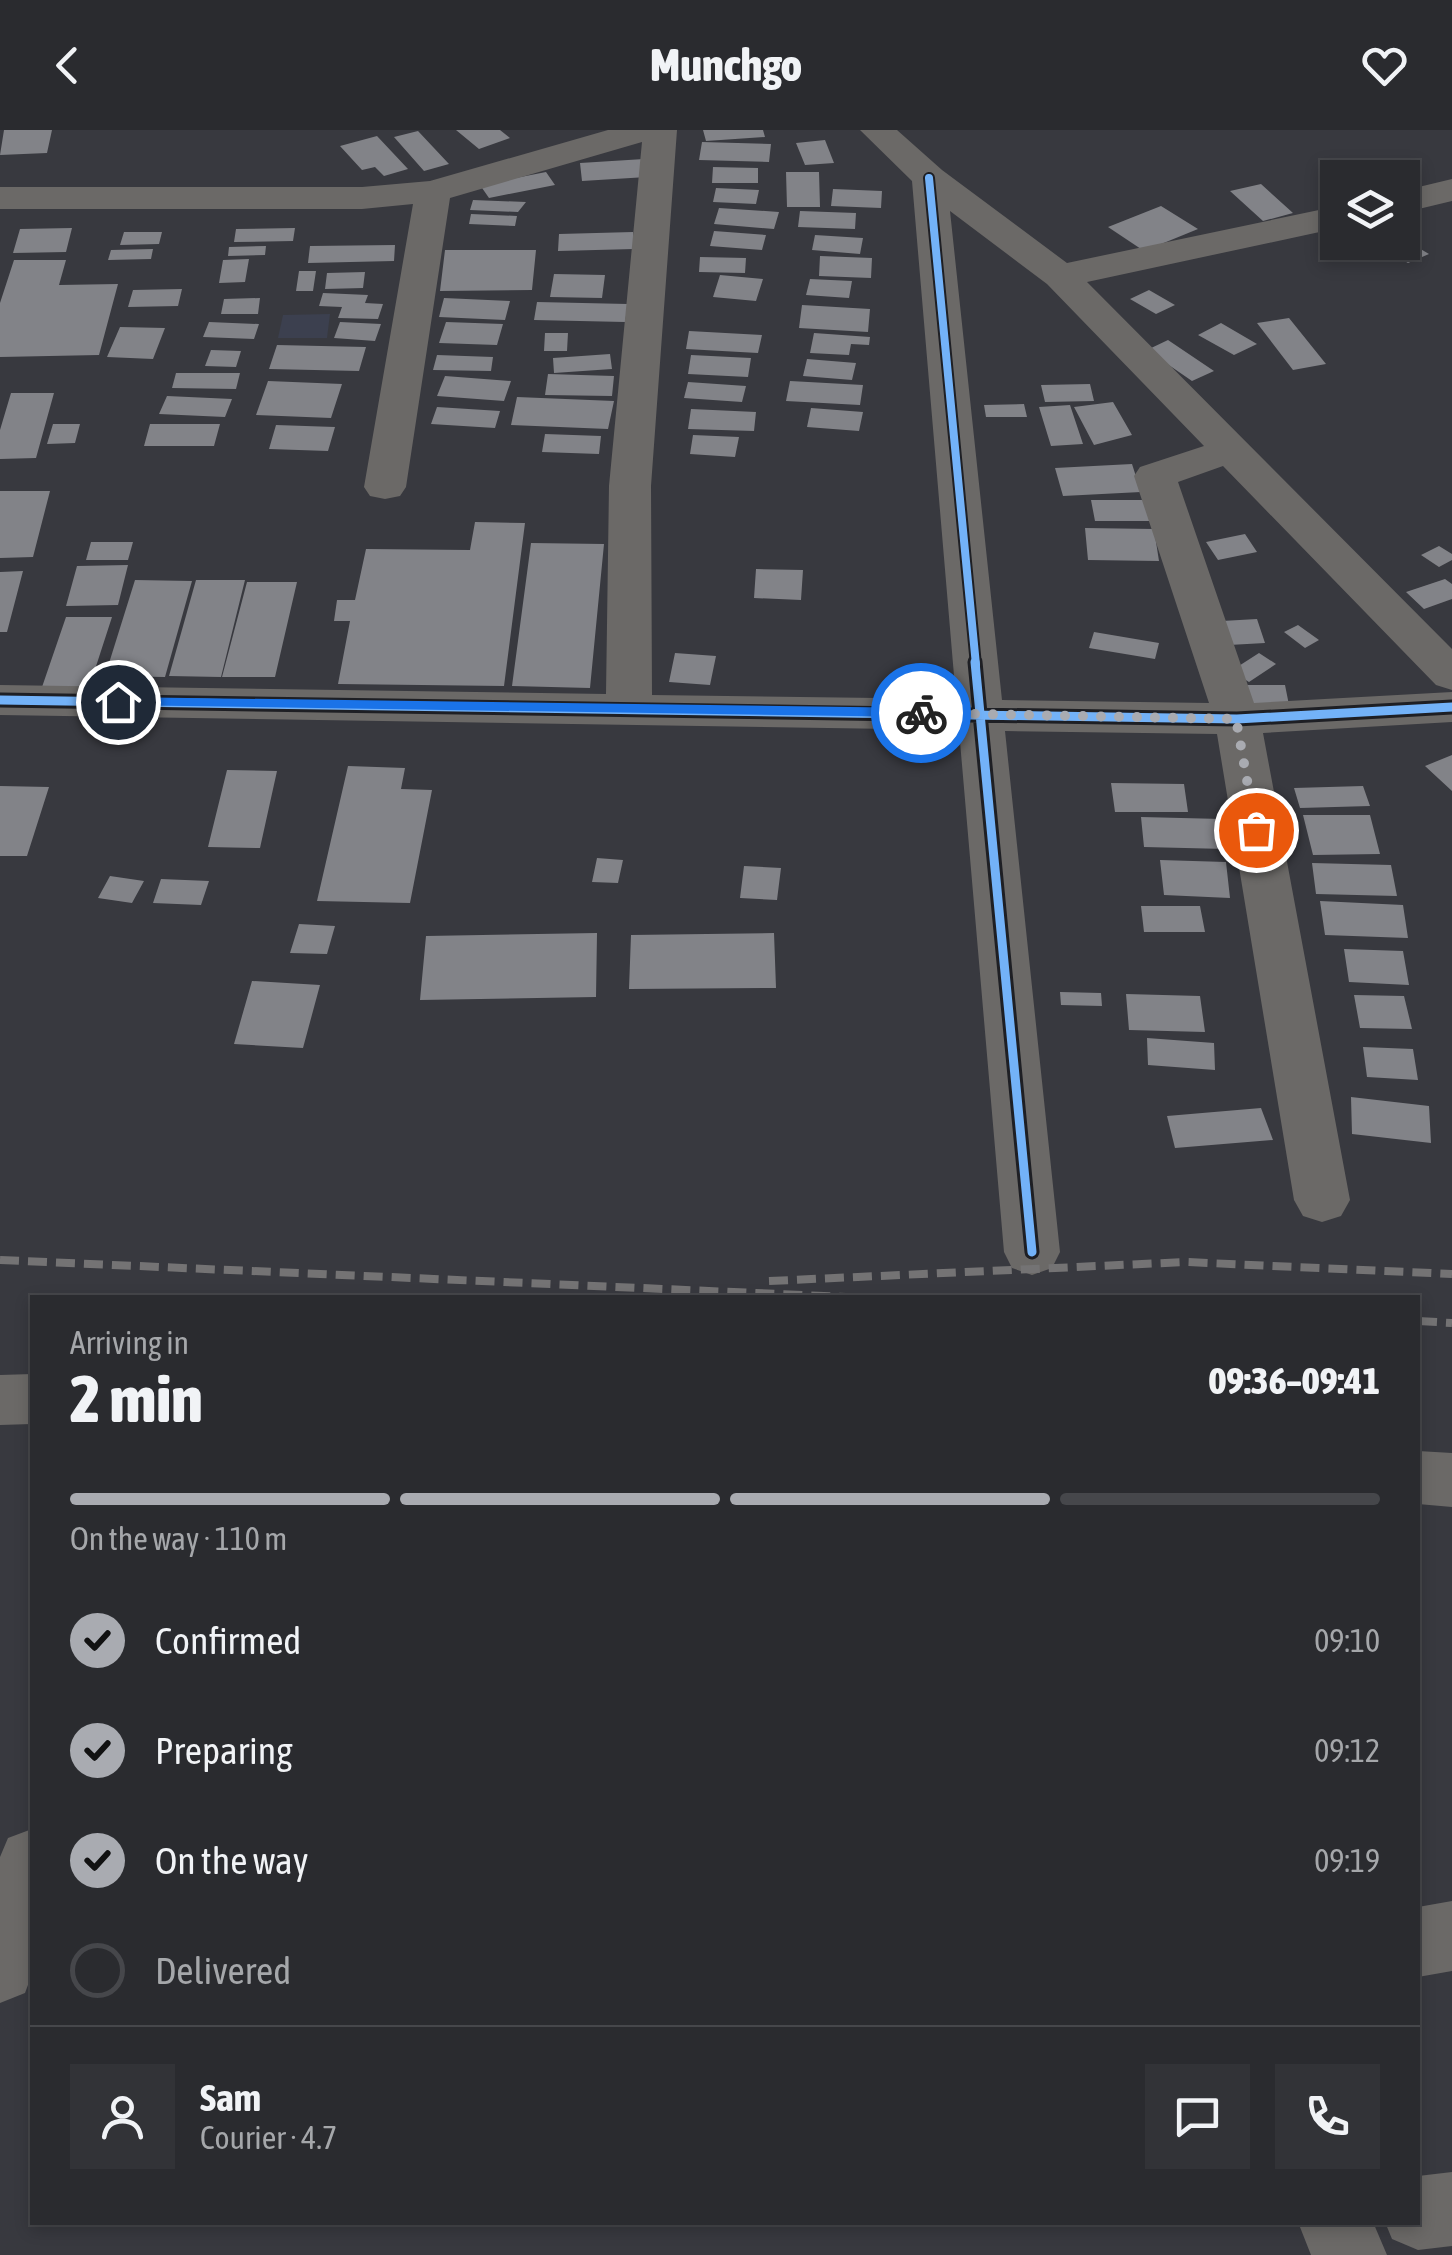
<!DOCTYPE html>
<html lang="en">
<head>
<meta charset="utf-8">
<style>
  body { margin:0; font-family:"Asap Condensed",sans-serif; background:#323337; color:#f1f3f6; height:100vh; display:flex; flex-direction:column; font-size:38px; white-space:nowrap }
  * { box-sizing:border-box; margin:0 }
  p { font-size:32px; color:#a5a7aa }
  .icon { flex:none; width:55px; height:55px; fill:none; stroke:currentColor; stroke-width:2; stroke-linecap:round; stroke-linejoin:round }
  .map { position:relative; flex:1; overflow:hidden }
  .details { position:absolute; left:30px; top:1165px; width:1390px; height:930px; display:flex; flex-direction:column; background:#2a2b2f; border-radius:0px; box-shadow:0 5px 15px #0003,0 0 0 2px #46474b }
  .details>* { flex:none }
  .fabs { position:absolute; left:1320px; top:30px; display:grid; gap:20px }
  .fabs a { display:grid; place-items:center; width:100px; height:100px; border-radius:0px; background:#2a2b2f; box-shadow:0 5px 15px #0003,0 0 0 2px #46474b; font-size:50px }
  .pin { position:absolute; display:grid; place-items:center; width:85px; height:85px; color:#fff; margin:-42px; border:5px solid #fff; border-radius:50%; box-shadow:0 2px 10px #0007 }
  .courier { position:absolute; display:grid; place-items:center; width:100px; height:100px; margin:-50px; border:8px solid #1a73e8; border-radius:50%; background:#fff; color:#222; box-shadow:0 2px 12px #0007 }
  .head em { font-style:normal; font-weight:800 }
  .head div { display:flex; flex-direction:column-reverse }
  .head { display:flex; align-items:center; justify-content:space-between; height:170px; padding:0 40px }
  h1 { font-size:65px; font-weight:800; line-height:75px }
  .bar { display:grid; grid-template-columns:repeat(4,1fr); gap:15px 10px; align-content:center; height:120px; padding:0 40px }
  .bar i { height:12px; border-radius:8px; background:#46474b }
  .bar .on { background:#a9abb1 }
  .bar p { grid-column:span 4 }
  .line { display:flex; align-items:center; gap:25px; padding:0 40px; border-top:2px solid #46474b }
  .line div { flex:1 }
  .round { display:grid; place-items:center; flex:none; width:105px; height:105px; border-radius:0px; background:#323337 }
  ol { padding:0 40px; list-style:none }
  li { display:flex; align-items:center; gap:30px; height:110px }
  li p { margin-inline-start:auto }
  li .icon { padding:10px; border-radius:50%; background:#a9abb1; color:#111; stroke-width:4 }
  li:last-child { color:#a5a7aa }
  li i { width:55px; height:55px; border:5px solid #46474b; border-radius:50% }
  header { display:flex; justify-content:space-between; align-items:center; height:130px; padding:0 40px; background:#2a2b2f; font-size:45px; font-weight:800 }
  .map>svg:first-child { display:block }
</style>
</head>
<body>
<header><svg class="icon" aria-label="back" viewBox="0 0 24 24"><path d="M15 5l-7 7 7 7"/></svg>Munchgo<svg class="icon" aria-label="heart" viewBox="0 0 24 24"><path d="M12 20l-8-8c-3-5 5-10 8-4 3-6 11-1 8 4z"/></svg></header>
<div class="map">
<svg width="1452" height="2125" viewBox="0 0 1452 2125">
  <rect width="100%" height="100%" fill="#38393f"/>
  <path fill="#3c404f" d="M330 184 327 208H278L283 185Z"/>
  <path fill="#828388" d="M4 0H52L47 23 0 25Z
    M456 0H500L510 8 479 19Z
    M703 0H763L765 7 706 11Z
    M418 1 449 34 424 41 394 7Z
    M377 6 408 39 384 46 375 37 362 40 340 16Z
    M825 10 834 33 805 35 796 13Z
    M702 12 771 14 769 32 699 30Z
    M644 29 647 47 582 51 580 33Z
    M713 37 758 38V53H712Z
    M546 42 555 55 489 68 480 55Z
    M786 42H819L820 77H787Z
    M1261 54 1293 83 1263 91 1230 61Z
    M716 58 759 60 756 74 713 72Z
    M833 59 882 61 881 78 831 76Z
    M473 70 526 72 518 82 470 80Z
    M1161 76 1198 99 1144 121 1108 97Z
    M719 78 779 82 774 99 714 94Z
    M800 81 856 83 855 99 798 97Z
    M471 84 517 86 515 96 469 94Z
    M72 98 66 122 13 123 20 99Z
    M295 98 293 111 234 112 236 99Z
    M714 101 766 105 762 120 710 116Z
    M124 102H162L159 114 120 115Z
    M633 102 634 119 558 121 559 104Z
    M815 105 863 108 860 124 812 120Z
    M1402 108 1429 124 1408 133 1376 115 1402 112Z
    M395 115 394 131 308 133 310 116Z
    M266 116 265 125 228 126 229 117Z
    M153 119 151 129 108 130 111 120Z
    M445 120H536L532 160 440 161Z
    M820 126 872 128 871 148 819 146Z
    M700 127 746 128 745 143 699 142Z
    M249 129 245 152 219 153 223 130Z
    M14 130H66L59 155 118 154 99 225 0 227V173Z
    M299 141H316L313 161H296Z
    M365 142 363 158 325 159 327 143Z
    M554 144 605 145 602 168 550 167Z
    M720 145 763 149 756 171 713 167Z
    M810 149 852 151 849 168 806 165Z
    M182 159 178 176 128 177 133 160Z
    M1149 160 1175 175 1156 184 1130 169Z
    M323 163 368 165 365 173 383 174 378 189 338 188 342 177 319 176Z
    M260 168 258 184H221L224 169Z
    M444 168 510 171 505 190 439 187Z
    M537 172 628 174 625 192 534 190Z
    M802 175 870 179 868 202 799 198Z
    M1289 188 1326 234 1293 240 1257 193Z
    M209 192 259 194 254 209 203 207Z
    M340 192 381 194 375 211 334 208Z
    M446 192 503 194 497 215 439 213Z
    M1221 193 1257 214 1234 225 1198 205Z
    M120 197 165 198 153 229 107 227Z
    M689 201 762 205 758 223 686 219Z
    M545 203H568L567 221H544Z
    M814 203 870 207 869 215 851 214 849 225 810 223Z
    M1168 210 1214 241 1192 251 1147 220Z
    M277 215 366 217 359 241 269 239Z
    M211 220 241 221 236 237 205 236Z
    M610 224 612 239 554 243 553 228Z
    M437 225 493 227 491 241 433 240Z
    M691 225 751 228 748 247 688 244Z
    M807 229 856 233 852 250 803 246Z
    M176 243H240L236 259 172 258Z
    M548 244 614 246 612 266 545 265Z
    M445 246 511 251 504 271 437 266Z
    M268 251 342 254 331 288 256 285Z
    M790 251 863 255 860 275 786 271Z
    M688 252 746 256 742 272 684 268Z
    M1090 254 1094 271 1045 272 1041 255Z
    M11 263H54L36 328 0 329V300Z
    M167 266 232 269 225 287 159 284Z
    M517 267 614 271 608 299 511 295Z
    M1113 272 1132 305 1094 315 1074 277Z
    M1024 274 1027 287H986L984 275Z
    M1070 275 1083 314 1051 316 1039 277Z
    M437 277 500 281 495 298 431 294Z
    M811 278 863 282 859 301 807 297Z
    M691 279 756 282 754 301 688 299Z
    M53 294H80L75 313 47 314Z
    M150 294H220L214 316H144Z
    M276 295 335 297 328 321 269 319Z
    M545 304 601 306 599 324 542 322Z
    M693 305 739 307 735 327 690 324Z
    M1132 334 1141 362 1063 366 1055 338Z
    M0 361H50L33 427 0 428Z
    M1091 370H1154L1158 391H1095Z
    M475 392 525 393 504 556 338 554 350 491H334L337 470H355L366 419 470 420Z
    M1085 398 1154 399 1159 431 1088 430Z
    M1245 404 1257 422 1218 430 1206 412Z
    M91 412H133L128 430H86Z
    M531 413 604 414 590 558 512 556Z
    M1439 416 1452 424V430L1439 437 1421 425Z
    M128 435 118 475 66 476 77 436Z
    M756 439 803 440 801 470 754 468Z
    M23 441 7 502H0V442Z
    M1445 449 1452 454V469L1424 479 1406 462Z
    M135 450 192 451 165 547 105 546Z
    M196 450H245L221 547 169 546Z
    M247 452H297L275 547H222Z
    M66 487H112L88 561 41 560Z
    M1257 489 1265 513 1229 515 1222 491Z
    M1298 495 1319 510 1305 518 1284 502Z
    M1094 502 1159 513 1155 529 1089 518Z
    M675 523 716 526 710 555 669 552Z
    M1259 523 1276 534 1249 552 1231 541Z
    M1247 555H1285L1289 575H1251Z
    M1452 625V661L1425 636Z
    M348 636 405 638 401 659 432 660 410 773 317 771Z
    M227 640 277 641 260 718 208 717Z
    M1111 653 1184 654 1188 682H1115Z
    M0 656 49 657 27 726H0Z
    M1363 656 1370 676 1300 678 1294 658Z
    M1303 685H1370L1380 724 1313 725Z
    M1141 687 1222 689 1226 719 1144 717Z
    M597 728 623 730 618 753 592 752Z
    M1160 730 1226 732 1230 768 1164 765Z
    M1312 733 1391 735 1397 766 1316 764Z
    M744 736 781 738 777 770 740 768Z
    M110 746 144 751 132 773 98 768Z
    M161 749 209 751 201 775 153 773Z
    M1320 771 1403 775 1408 808 1325 805Z
    M1141 776H1200L1205 802H1144Z
    M299 794 335 796 327 824 290 823Z
    M597 803 596 867 420 870 426 806Z
    M774 803 776 858 629 859 631 805Z
    M1344 819 1403 821 1409 855 1349 852Z
    M252 851 320 855 303 918 234 914Z
    M1060 862 1101 863 1102 876 1061 875Z
    M1126 864 1200 866 1205 902 1129 900Z
    M1354 865 1404 866 1412 899 1360 898Z
    M1147 908 1214 913 1215 940 1148 935Z
    M1363 917 1413 919 1418 950 1367 947Z
    M1351 967 1429 976 1431 1013 1352 1004Z
    M1261 978 1273 1010 1175 1018 1167 986Z"/>
  <g fill="none" stroke-linecap="round" stroke-linejoin="round">
    <path fill="#6b6967" fill-rule="evenodd" d="M608 0H677L651 356 652 565 956 569 912 51 860 0H897L942 40 1067 133 1338 76V98L1087 152 1452 519V560L1436 555 1223 336 1178 352 1254 573 1452 562V592L1263 603 1350 1070 1341 1086 1322 1092 1303 1086 1294 1070 1217 604 1005 601 1060 1122 1052 1138 1032 1145 1012 1138 1004 1122 959 600 0 585V555L606 564 609 356 642 12 450 68 406 357 400 366 385 369 370 366 364 357 413 74 362 79H0V57H362L430 51ZM950 81 1047 154 1204 316 1140 337 1134 346 1209 573 1002 570Z
      M1452 49V71L1402 83V61Z
      M32 1244V1294L0 1295V1245Z
      M1418 1321 1452 1323V1377L1418 1374Z
      M32 1699V1844L25 1863 0 1873V1727L8 1708Z
      M1452 1771V1841L1418 1847V1777Z
      M1452 2042V2116L1418 2120 1392 2109 1385 2092H1418V2046Z
      M1298 2092H1373L1387 2125H1311Z"/>
    <path stroke="#747374" stroke-width="8" stroke-dasharray="19 9" stroke-linecap="butt" d="M0 1130 870 1168
      M769 1151 1186 1132 1452 1144
      M1418 1191 1452 1193"/>
    <defs>
      <path id="cycleway-far1" d="M929 48 976 535"/>
      <path id="cycleway" d="M975 532 1032 1122
        M0 570 1237 589 1452 577"/>
    </defs>
    <use href="#cycleway-far1" stroke="#1e1f24" stroke-width="12"/>
    <use href="#cycleway" stroke="#1e1f24" stroke-width="15"/>
    <use href="#cycleway-far1" stroke="#73b2f8" stroke-width="8"/>
    <use href="#cycleway" stroke="#73b2f8" stroke-width="9"/>
  </g>
  <path fill="#1a73e8" d="M118 567 921 578 927 583 921 587 113 575Z"/>
  <g fill="none" stroke-linecap="round" stroke-linejoin="round">
    <path stroke="#a9abb1" stroke-width="10" stroke-dasharray="0 18" d="M921 583 1236 589 1256 700"/>
  </g>
</svg>
<div class="fabs">
<a><svg class="icon" aria-label="layers" viewBox="0 0 24 24"><path d="M12 4l9 5-9 5-9-5zM3 14l9 5 9-5"/></svg></a>
</div>
<div class="pin" style="left:1256px;top:700px;background:#ea580c"><svg class="icon" aria-label="bag" viewBox="0 0 24 24"><path d="M5 8h14l-1 12H6zM9 8a3 3 0 0 1 6 0"/></svg></div>
<div class="pin" style="left:118px;top:572px;background:#1f2937"><svg class="icon" aria-label="home" viewBox="0 0 24 24"><path d="M3 11l9-7 9 7M6 9v11h12V9"/></svg></div>
<div class="courier" style="left:921px;top:583px"><svg class="icon" aria-label="bike" viewBox="0 0 24 24"><circle cx="6" cy="16" r="4"/><circle cx="18" cy="16" r="4"/><path d="M6 16l4-8h5l3 8M10 8l3 8H6M13 5h3"/></svg></div>
<section class="details">
<div class="head"><div><h1>2 min</h1><p>Arriving in</p></div><em>09:36–09:41</em></div>
<div class="bar"><i class="on"></i><i class="on"></i><i class="on"></i><i></i><p>On the way · 110 m</p></div>
<ol>
<li><svg class="icon" aria-label="check" viewBox="0 0 24 24"><path d="M5 12l5 5 9-10"/></svg>Confirmed<p>09:10</p></li>
<li><svg class="icon" aria-label="check" viewBox="0 0 24 24"><path d="M5 12l5 5 9-10"/></svg>Preparing<p>09:12</p></li>
<li><svg class="icon" aria-label="check" viewBox="0 0 24 24"><path d="M5 12l5 5 9-10"/></svg>On the way<p>09:19</p></li>
<li><i></i>Delivered</li>
</ol>
<div class="line" style="height:180px"><a class="round"><svg class="icon" aria-label="person" viewBox="0 0 24 24"><circle cx="12" cy="8" r="4"/><path d="M4 21q1-7 8-7t8 7"/></svg></a><div><b>Sam</b><p>Courier · 4.7</p></div><a class="round"><svg class="icon" aria-label="chat" viewBox="0 0 24 24"><path d="M4 5h16v11H9l-5 4z"/></svg></a><a class="round"><svg class="icon" aria-label="phone" viewBox="0 0 24 24"><path d="M5 4h4l2 5-3 2q2 4 5 5l2-3 5 2v4C11 20 4 13 5 4z"/></svg></a></div>
</section>
</div>
</body>
</html>
